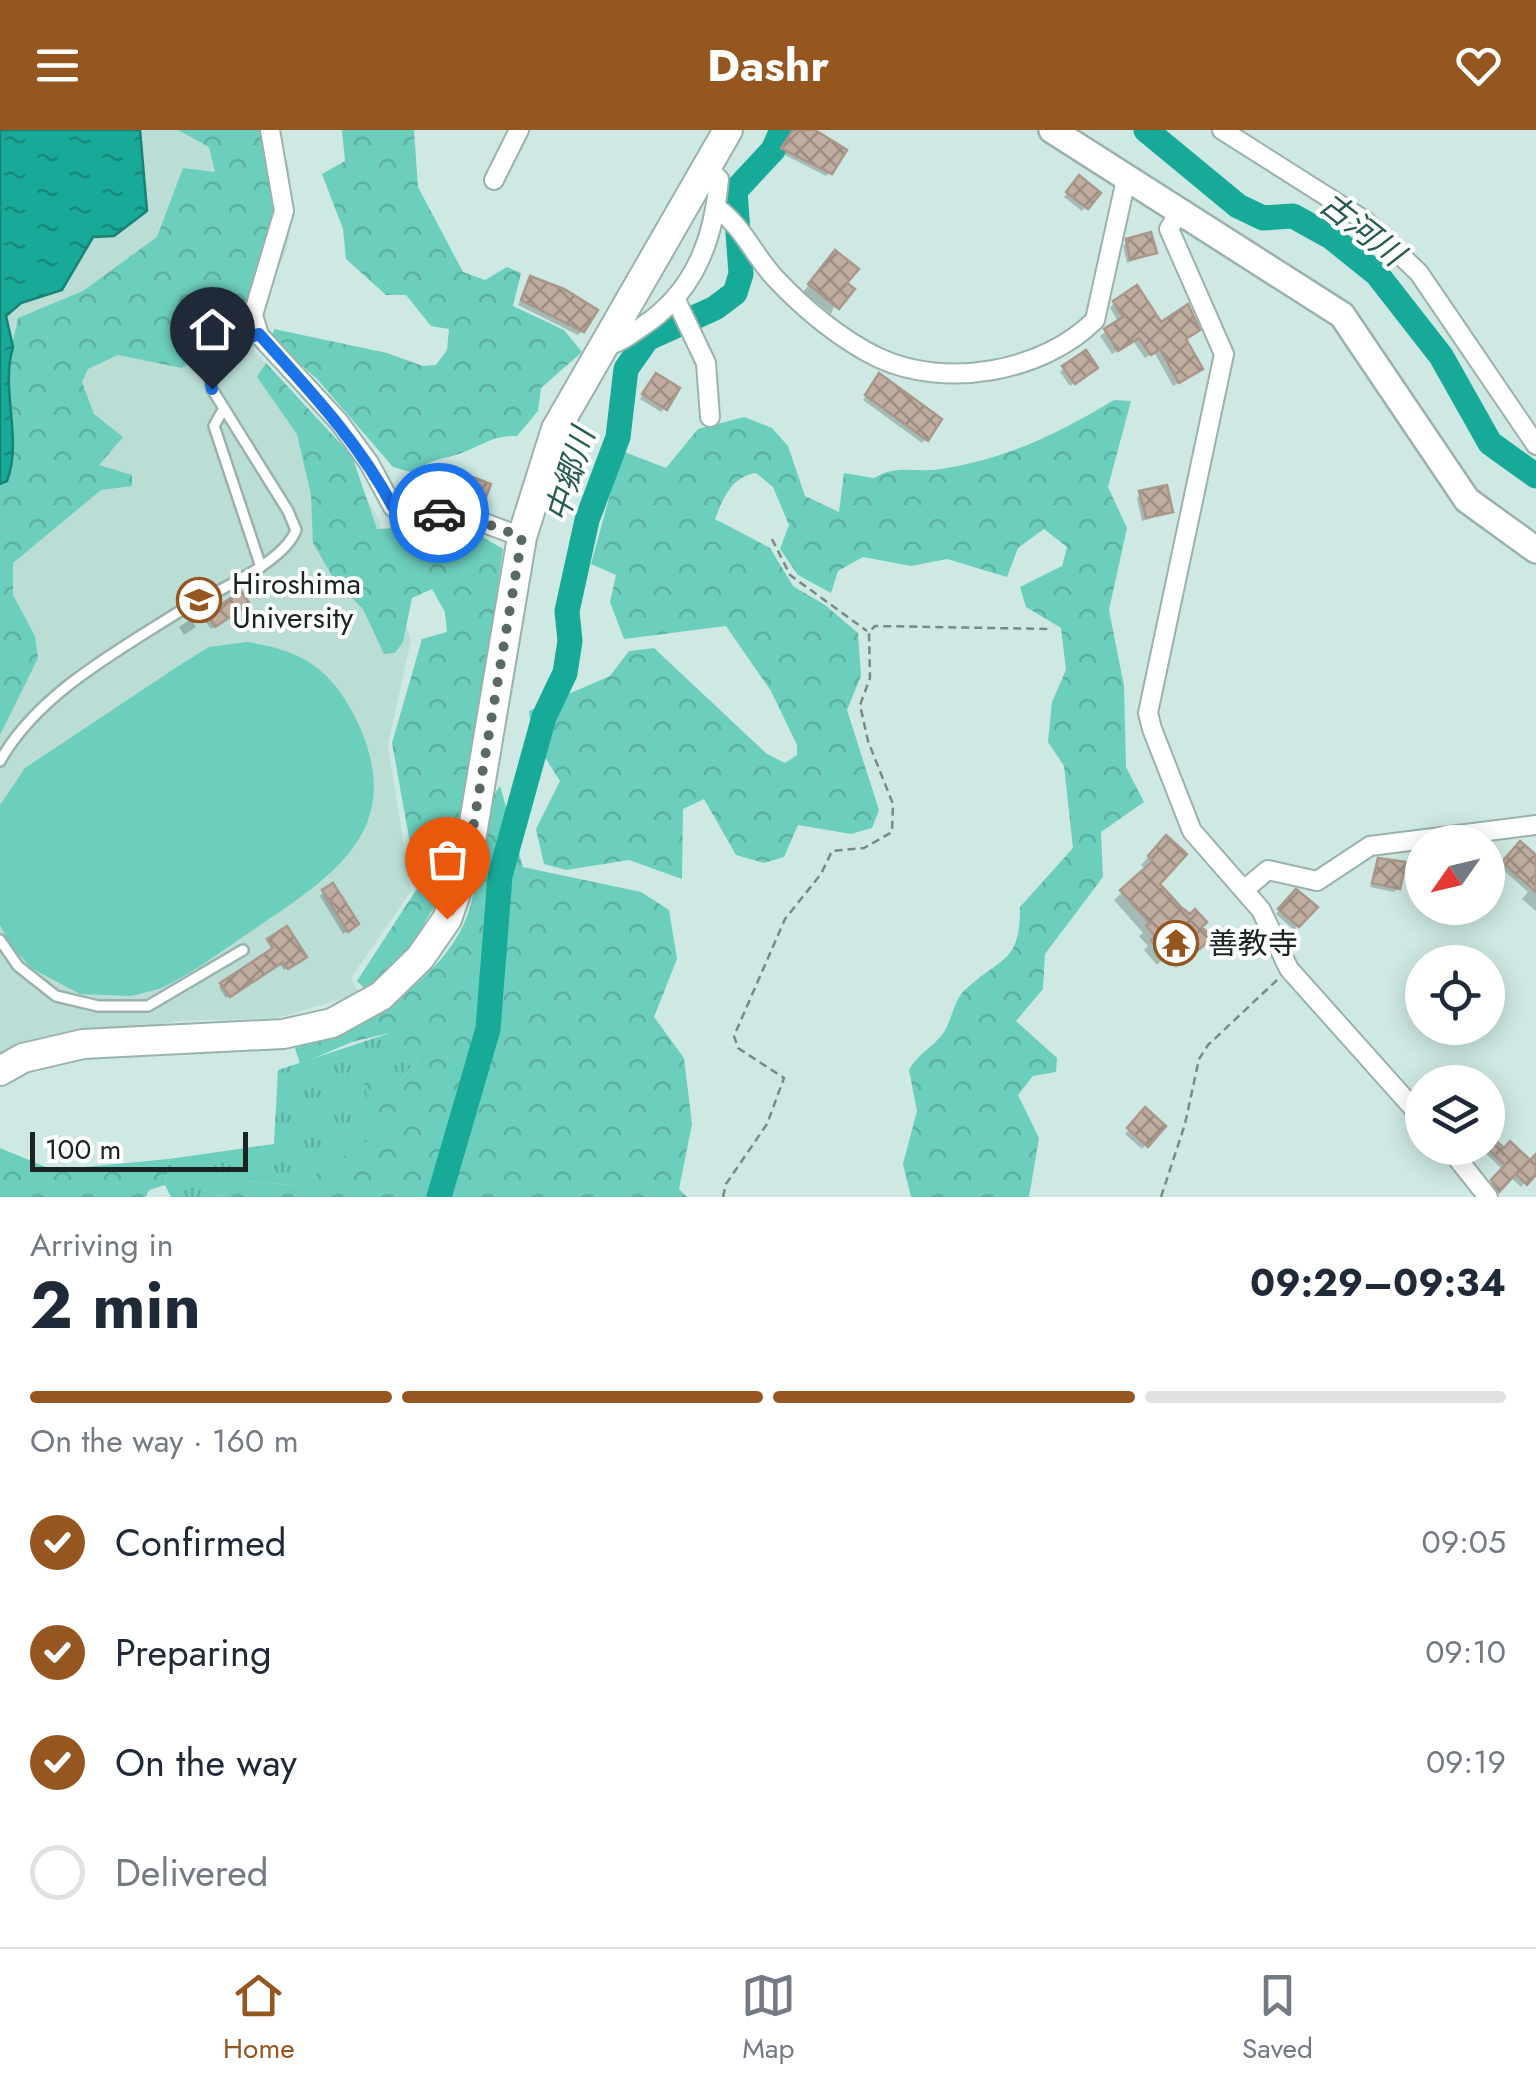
<!DOCTYPE html>
<html lang="en">
<head>
<meta charset="utf-8">
<style>
  body { margin:0; font-family:Jost,"Noto Sans JP",sans-serif; background:#f6f6f7; color:#1f2937; height:100vh; display:flex; flex-direction:column; font-size:38px; white-space:nowrap }
  * { box-sizing:border-box; margin:0 }
  p { font-size:32px; color:#747a83 }
  .icon { flex:none; width:55px; height:55px; fill:none; stroke:currentColor; stroke-width:2; stroke-linecap:round; stroke-linejoin:round }
  .map { position:relative; height:1067px; overflow:hidden }
  .panel { display:flex; flex-direction:column; background:#fff; flex:1 }
  .panel>* { flex:none }
  .needle { width:65px; rotate:236deg }
  .tools { position:absolute; left:1405px; top:695px; display:grid; gap:20px }
  .tools a { display:grid; place-items:center; width:100px; height:100px; border-radius:50%; background:#fff; box-shadow:0 5px 25px #0003; font-size:50px }
  .scale { position:absolute; left:30px; bottom:25px; width:218px; box-sizing:border-box; padding-left:10px; border:5px solid #1a2422; border-top:0; font-size:28px; line-height:35px; white-space:nowrap; color:#1a2422; -webkit-text-stroke:8px #fff; paint-order:stroke }
  .pin { position:absolute; display:grid; place-items:center; width:85px; height:85px; color:#fff; margin:-102px -42px; border-radius:50% 50% 50% 0; rotate:-45deg; box-shadow:0 0 10px #0007 }
  .pin .icon { rotate:45deg }
  .courier { position:absolute; display:grid; place-items:center; width:100px; height:100px; margin:-50px; border:8px solid #1a73e8; border-radius:50%; background:#fff; color:#222; box-shadow:0 2px 12px #0007 }
  .headline em { font-style:normal; font-weight:700 }
  .headline div { display:flex; flex-direction:column-reverse }
  .headline { display:flex; align-items:center; justify-content:space-between; height:170px; padding:0 30px }
  h1 { font-size:65px; font-weight:700; line-height:75px }
  .bar { display:grid; grid-template-columns:repeat(4,1fr); gap:15px 10px; align-content:center; height:120px; padding:0 30px }
  .bar i { height:12px; border-radius:8px; background:#e0e1e3 }
  .bar .on { background:#965620 }
  .bar p { grid-column:span 4 }
  ol { padding:0 30px; list-style:none }
  li { display:flex; align-items:center; gap:30px; height:110px }
  li p { margin-inline-start:auto }
  li .icon { padding:10px; border-radius:50%; background:#965620; color:#fff; stroke-width:4 }
  li:last-child { color:#747a83 }
  li i { width:55px; height:55px; border:5px solid #e0e1e3; border-radius:50% }
  header { display:flex; justify-content:space-between; align-items:center; height:130px; padding:0 30px; background:#965620; color:#fff; font-size:45px; font-weight:700 }
  .menu { display:flex; justify-content:space-around; align-items:center; height:140px; border-top:2px solid #e0e1e3; background:#fff; font-size:28px; color:#747a83 }
  .menu a { display:grid; justify-items:center; gap:5px }
  .menu .on { color:#965620 }
  .map>svg:first-child { display:block }
</style>
</head>
<body>
<header><svg class="icon" aria-label="menu" viewBox="0 0 24 24"><path d="M4 6h16M4 12h16M4 18h16"/></svg>Dashr<svg class="icon" aria-label="heart" viewBox="0 0 24 24"><path d="M12 20l-8-8c-3-5 5-10 8-4 3-6 11-1 8 4z"/></svg></header>
<div class="map">
<svg width="1536" height="1067" viewBox="0 0 1536 1067">
  <defs>
    <pattern id="grass-tufts" width="24" height="20" patternUnits="userSpaceOnUse" patternTransform="scale(2.5)"><rect width="24" height="20" fill="#6ccebd"/><path d="M3 7l-1-3M5 7V3M7 7l1-3M15 17l-1-3M17 17v-4M19 17l1-3" fill="none" stroke="#5db1a2"/></pattern>
    <pattern id="forest-crowns" width="20" height="18" patternUnits="userSpaceOnUse" patternTransform="scale(2.5)"><rect width="20" height="18" fill="#6ccebd"/><path d="M2 6a3 3 0 1 1 6 0M12 15a3 3 0 1 1 6 0" fill="none" stroke="#5db1a2"/></pattern>
    <pattern id="water-ripples" width="26" height="14" patternUnits="userSpaceOnUse" patternTransform="scale(2.5)"><rect width="26" height="14" fill="#18aa98"/><path d="M2 4q2-2 4 0t4 0M15 11q2-2 4 0t4 0" fill="none" stroke="#158a7c"/></pattern>
    <pattern id="building-cross-hatch" width="8" height="8" patternUnits="userSpaceOnUse" patternTransform="scale(2.5)"><rect width="8" height="8" fill="#c0ada0"/><path d="M0 0l8 8M0 8l8-8" fill="none" stroke="#9b8d82"/></pattern>
  </defs>
  <rect width="100%" height="100%" fill="#cee9e3"/>
  <path fill="#baddd6" d="M0 0H279L289 41 292 81 287 119 262 173 254 221 326 300 380 391 383 431 411 510 388 615 411 761 351 848 359 864 277 888 179 891 18 915 0 926Z"/>
  <path fill="url(#grass-tufts)" d="M390 903 418 929 399 951 376 1006 298 1056 249 1051 217 1067H171L165 1055 169 1029 274 1014 278 940Z"/>
  <path fill="url(#forest-crowns)" d="M178 0H263L274 53 275 87 241 192 228 207 182 238 118 225 88 239 82 252 94 284 123 307 99 335 132 345V356L101 360 13 433V465L35 506 38 528 0 605V354L7 351C17 325 6 293 3 265 1 238 14 215 18 188L83 161 157 107 183 38 215 42 209 17Z
    M342 0H414L418 57 463 142 485 150 507 137 521 143 513 176 564 200 582 222 541 258 538 281 517 306C494 305 485 314 464 322 442 331 434 326 414 343L393 337 318 250 272 208 274 199 387 223 423 236 436 235 447 220 449 199 431 196 406 165H386L346 129 343 99 322 44 345 31Z
    M266 233 352 326 377 399 398 398 399 392 462 395 503 419 465 683 447 755 408 821 366 860 357 851 418 757 392 613 422 509 447 502 445 482 432 459 412 468 403 512 395 523 384 524 363 479 334 449 313 413 311 365 297 304 257 247Z
    M1114 270 1131 271 1108 357 1127 398 1109 480 1124 556 1126 637 1144 672 1101 702 1103 747 1045 824 1043 859 1016 891 1057 928 1056 942 1033 946 1018 965 1039 1008 1029 1067H911L903 1034 917 981 909 940C918 924 929 920 941 906 953 892 952 870 967 858 1003 826 1020 832 1020 777L1073 718 1064 636 1048 612 1052 572 1066 540 1061 498 1026 477 1020 457 1062 436 1067 417 1044 399 1018 418 1007 447 947 429 911 436 863 427 838 441 831 463 798 445 780 419 789 395 773 357 756 343C731 347 724 367 715 389L770 418 793 456 825 475 858 503 861 546 847 580 879 680 872 698 851 704 798 695 784 727 764 733 736 725 704 669 683 679 682 749 629 730 566 740 544 734 536 699 560 651 532 607 529 581 610 546 629 521 654 518 767 624 785 633 797 625V615L771 561 726 496 624 509 610 472 616 445 591 434 622 321 666 338 698 299 744 287 772 298 788 316 805 366 839 382 844 343 874 348C897 334 916 343 941 339 1007 329 1059 303 1114 270Z
    M500 656 523 737 641 762 669 780 677 829 654 887 684 928 692 994 679 1059 687 1067H217L249 1051 298 1056 375 1006 364 953 399 951 418 929 389 903 352 912 300 934 295 918C364 896 459 844 473 765 480 726 476 689 500 656Z
    M0 1018 53 1040 169 1029 165 1055 149 1060 146 1067H0Z"/>
  <path fill="#6ccebd" d="M247 512C299 520 329 536 354 585 410 696 338 743 256 798 224 819 194 843 159 859L131 866 80 864 31 838 9 813 0 795V675L25 638 180 535 209 517Z"/>
  <path fill="url(#water-ripples)" stroke="#198275" stroke-width="2.5" d="M0 0H140L147 81 114 106 93 107 62 160 21 173 6 186 13 217C0 260 23 309 7 351L0 354Z"/>
  <path fill="#0003" d="M794 0H816L830 42 826 46 779 22Z
    M1079 48 1097 63 1082 81 1064 67Z
    M1127 112 1154 122 1127 133 1123 116Z
    M829 130 844 153 831 184 803 162Z
    M530 149 582 201 578 205 518 175Z
    M1114 173 1183 210 1195 243 1173 256 1154 222 1145 228 1133 211 1112 224 1100 206 1119 193 1110 178Z
    M1064 238 1091 241 1070 256 1060 242Z
    M652 250 665 278 661 282 640 269Z
    M875 251 926 309 922 313 863 270Z
    M464 347 487 356 475 381 452 372Z
    M1141 364 1170 382 1142 391 1137 368Z
    M243 477 211 499 204 489 208 486Z
    M191 489 196 497 184 505 179 497Z
    M1166 708 1157 754 1200 816 1176 838 1166 826 1157 835 1144 820 1148 816 1139 806 1143 803 1114 770 1147 740 1141 735Z
    M1520 715 1536 729V781L1522 769 1528 762 1500 737Z
    M1379 730 1398 758 1394 762 1370 757Z
    M324 762 352 798 343 804 320 766Z
    M1296 762 1314 777 1294 800 1276 784Z
    M269 811 301 829 284 840 279 833 226 868 219 857 271 822Z
    M1145 981 1163 996 1142 1019 1125 1004Z
    M1488 1007 1536 1038 1521 1057 1510 1047 1494 1064 1488 1056 1503 1040 1480 1018 1468 1030 1457 1018H1488Z"/>
  <g fill="none" stroke-linecap="round" stroke-linejoin="round">
    <path stroke="#18aa98" stroke-width="25" d="M1146 0 1238 76 1263 88 1293 86 1331 107 1377 144 1441 226 1490 313 1536 346
      M439 1067 488 899 500 746 544 587 565 543 570 511 567 481 587 390 618 307 626 239 647 209 715 178 735 163 741 144 735 61 773 20 782 0"/>
  </g>
  <path fill="url(#building-cross-hatch)" stroke="#aa978a" stroke-width="2.5" d="M793 0H815L847 20 832 44 781 18Z
    M1079 45 1101 63 1088 79 1066 62Z
    M1151 102 1157 123 1130 130 1126 109Z
    M835 120 859 139 847 153 855 159 839 179 808 154Z
    M530 146 564 159 598 180 584 202 521 170Z
    M1137 155 1161 192 1188 174 1200 200 1186 209 1203 239 1179 253 1160 219 1151 225 1139 208 1118 221 1104 199 1123 187 1113 171Z
    M1086 220 1098 238 1075 254 1062 236Z
    M656 243 680 258 667 280 642 264Z
    M879 243 942 289 928 311 865 265Z
    M464 344 491 354 482 378 455 368Z
    M1167 355 1173 382 1146 388 1139 361Z
    M241 461 250 474 215 497 207 484Z
    M1166 705 1187 724 1160 754 1182 778 1190 784 1195 779 1207 792 1202 797 1212 808 1186 831 1176 820 1167 828 1151 810 1155 806 1146 796 1150 793 1120 760 1153 731 1148 726Z
    M1520 711 1536 725V762L1502 732Z
    M1378 728 1406 732 1400 759 1372 753Z
    M333 753 359 794 348 802 322 760Z
    M1296 759 1318 777 1299 797 1278 779Z
    M287 796 307 827 288 839 283 832 230 867 220 853 273 818 267 809Z
    M1145 977 1166 996 1148 1017 1127 998Z
    M1488 1004 1504 1018 1510 1011 1530 1030 1536 1024V1045L1527 1055 1516 1044 1499 1062 1491 1050 1505 1035 1488 1019Z"/>
  <g fill="none" stroke-linecap="round" stroke-linejoin="round">
    <defs>
      <path id="lane" d="M224 278 214 296 261 437
        M0 631C37 565 114 523 177 483 208 464 283 435 296 400L288 381 212 259 209 244 227 218 259 205
        M0 810 18 836 56 866 98 876H148L243 820"/>
      <path id="street" d="M270 0 284 81 253 185 259 205 339 292 369 333 393 377 468 387 522 407
        M1222 0 1364 90 1419 143 1536 315
        M494 50 519 0
        M716 77C745 99 752 123 775 148 803 178 841 210 879 228 946 259 1043 242 1095 190L1127 45
        M1179 82 1169 99 1224 224 1148 583 1152 599 1192 701 1261 780 1289 839 1422 988
        M676 170 706 233 710 287
        M603 217C621 213 634 202 650 191 697 156 714 106 719 49L704 36
        M1245 759 1268 740 1317 751 1370 716 1536 695
        M1449 1018 1488 1067"/>
      <path id="secondary" d="M1052 0 1342 185 1467 370 1536 420"/>
      <path id="primary" d="M0 941 23 928 83 914 283 904 332 893 381 866 420 828 447 789 468 728 522 407 556 299 728 0"/>
    </defs>
    <use href="#lane" stroke="#99b2ad" stroke-width="14"/>
    <use href="#street" stroke="#99b2ad" stroke-width="22"/>
    <use href="#secondary" stroke="#99b2ad" stroke-width="30"/>
    <use href="#primary" stroke="#99b2ad" stroke-width="32"/>
    <path stroke="#788a86" stroke-width="2.5" stroke-dasharray="8 5" stroke-linecap="butt" d="M772 409 790 445 867 501
      M723 1067 726 1054 767 994 784 948 738 918 734 906 785 789 821 744 832 721 864 718 892 702 893 674 868 611 860 575 870 548 869 502 875 496 1050 499
      M1161 1067 1185 994 1199 929 1208 915 1277 850"/>
    <use href="#lane" stroke="#fff" stroke-width="9"/>
    <use href="#street" stroke="#fff" stroke-width="18"/>
    <use href="#secondary" stroke="#fff" stroke-width="25"/>
    <use href="#primary" stroke="#fff" stroke-width="28"/>
  </g>
  <g fill="none" stroke-linecap="round" stroke-linejoin="round">
    <path stroke="#596966" stroke-width="10" stroke-dasharray="0 18" d="M439 383 468 387 522 407 468 728 447 789"/>
    <path stroke="#1a73e8" stroke-width="12" d="M212 259C205 228 232 213 259 204 309 260 358 311 393 377L439 383"/>
  </g>
  <defs>
    <symbol id="university-ring" viewBox="-11 -11 22 22"><circle r="9.5" fill="#fff" stroke="#965620" stroke-width="1.5"/><path d="M0-5L7-2L0 1L-7-2ZM-4 1L0 2.5L4 1V4Q0 6-4 4Z" fill="#965620"/></symbol>
    <symbol id="temple-ring" viewBox="-11 -11 22 22"><circle r="9.5" fill="#fff" stroke="#965620" stroke-width="1.5"/><path d="M0-6L5-2H3V0L6.5 2.5H4V6H1.5V3h-3V6H-4V2.5H-6.5L-3 0V-2H-5Z" fill="#965620"/></symbol>
  </defs>
  <g fill-rule="evenodd">
    <use href="#university-ring" x="174" y="445" width="50" height="50"/>
    <use href="#temple-ring" x="1151" y="788" width="50" height="50"/>
  </g>
  <g text-anchor="middle" dominant-baseline="central" stroke-width="8" stroke-linejoin="round" paint-order="stroke">
    <g font-size="30" fill="#1a2422" stroke="#fff" text-anchor="start">
      <text x="232" y="453">Hiroshima<tspan x="232" dy="34">University</tspan></text>
      <text x="1208" y="813">善教寺</text>
    </g>
    <g font-size="32" font-style="italic" fill="#285d54" stroke="#fff">
      <text transform="translate(1362 99) rotate(38)">古河川</text>
      <text transform="translate(570 345) rotate(-73)">中郷川</text>
    </g>
  </g>
</svg>
<div class="tools">
<a><svg class="needle" viewBox="-14 -14 28 28"><path d="M0-13l5 13h-10z" fill="#e53935"/><path d="M0 13l5-13h-10z" fill="#747a83"/></svg></a>
<a><svg class="icon" aria-label="locate" viewBox="0 0 24 24"><circle cx="12" cy="12" r="6"/><path d="M12 2v4M12 18v4M2 12h4M18 12h4"/></svg></a>
<a><svg class="icon" aria-label="layers" viewBox="0 0 24 24"><path d="M12 4l9 5-9 5-9-5zM3 14l9 5 9-5"/></svg></a>
</div>
<div class="scale">100 m</div>
<div class="pin" style="left:447px;top:789px;background:#ea580c"><svg class="icon" aria-label="bag" viewBox="0 0 24 24"><path d="M5 8h14l-1 12H6zM9 8a3 3 0 0 1 6 0"/></svg></div>
<div class="pin" style="left:212px;top:259px;background:#1f2937"><svg class="icon" aria-label="home" viewBox="0 0 24 24"><path d="M3 11l9-7 9 7M6 9v11h12V9"/></svg></div>
<div class="courier" style="left:439px;top:383px"><svg class="icon" aria-label="car" viewBox="0 0 24 24"><path d="M5 17H2v-5l4-1 3-4h7l3 4 3 1v5h-3M9 17h6M6 11h13"/><circle cx="7" cy="17" r="2"/><circle cx="17" cy="17" r="2"/></svg></div>
</div>
<section class="panel">
<div class="headline"><div><h1>2 min</h1><p>Arriving in</p></div><em>09:29–09:34</em></div>
<div class="bar"><i class="on"></i><i class="on"></i><i class="on"></i><i></i><p>On the way · 160 m</p></div>
<ol>
<li><svg class="icon" aria-label="check" viewBox="0 0 24 24"><path d="M5 12l5 5 9-10"/></svg>Confirmed<p>09:05</p></li>
<li><svg class="icon" aria-label="check" viewBox="0 0 24 24"><path d="M5 12l5 5 9-10"/></svg>Preparing<p>09:10</p></li>
<li><svg class="icon" aria-label="check" viewBox="0 0 24 24"><path d="M5 12l5 5 9-10"/></svg>On the way<p>09:19</p></li>
<li><i></i>Delivered</li>
</ol>
</section>
<nav class="menu">
<a class="on"><svg class="icon" aria-label="home" viewBox="0 0 24 24"><path d="M3 11l9-7 9 7M6 9v11h12V9"/></svg>Home</a>
<a><svg class="icon" aria-label="map" viewBox="0 0 24 24"><path d="M3 6l6-2 6 2 6-2v14l-6 2-6-2-6 2zM9 4v14M15 6v14"/></svg>Map</a>
<a><svg class="icon" aria-label="saved" viewBox="0 0 24 24"><path d="M7 4h10v16l-5-4-5 4z"/></svg>Saved</a>
</nav>
</body>
</html>
